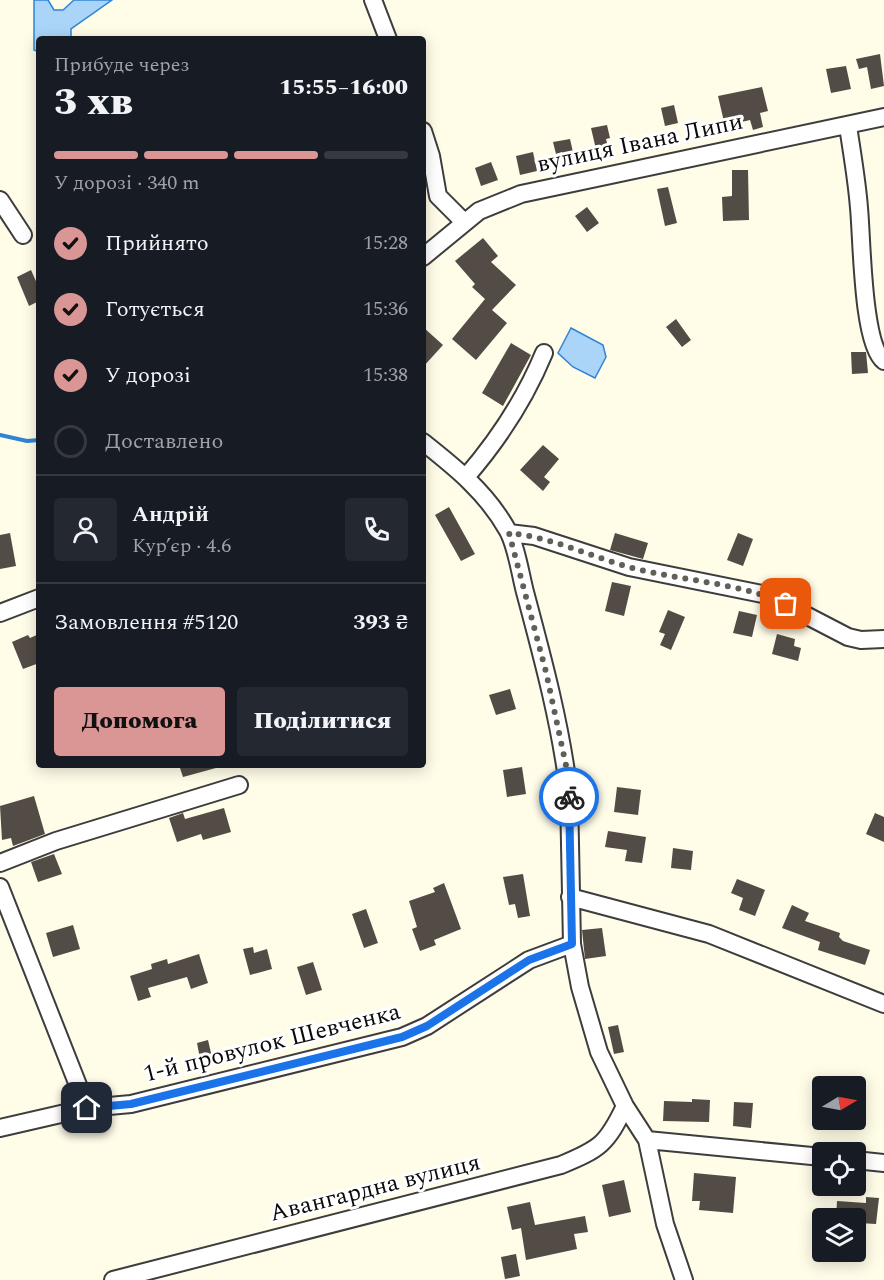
<!DOCTYPE html>
<html lang="uk">
<head>
<meta charset="utf-8">
<style>
  body { margin:0; font-family:Spectral,serif; background:#242831; color:#f1f3f6; height:100vh; display:flex; flex-direction:column; font-size:22px; white-space:nowrap }
  * { box-sizing:border-box; margin:0 }
  p { font-size:20px; color:#9ea1a6 }
  .icon { flex:none; width:33px; height:33px; fill:none; stroke:currentColor; stroke-width:2; stroke-linecap:round; stroke-linejoin:round }
  .map { position:relative; flex:1; overflow:hidden }
  .panel { position:absolute; left:36px; top:36px; width:390px; height:732px; display:flex; flex-direction:column; background:#171b24; border-radius:6px; box-shadow:0 3px 15px #0003 }
  .panel>* { flex:none }
  .needle { width:39px; rotate:80deg }
  .tools { position:absolute; left:812px; top:1076px; display:grid; gap:12px }
  .tools a { display:grid; place-items:center; width:54px; height:54px; border-radius:6px; background:#171b24; box-shadow:0 3px 15px #0003; font-size:30px }
  .pin { position:absolute; display:grid; place-items:center; width:51px; height:51px; color:#fff; margin:-26px; border-radius:12px; box-shadow:0 3px 9px #0006 }
  .courier { position:absolute; display:grid; place-items:center; width:60px; height:60px; margin:-30px; border:4px solid #1a73e8; border-radius:50%; background:#fff; color:#222; box-shadow:0 2px 8px #0007 }
  .head em { font-style:normal; font-weight:800 }
  .head div { display:flex; flex-direction:column-reverse }
  .head { display:flex; align-items:center; justify-content:space-between; height:102px; padding:0 18px }
  h1 { font-size:39px; font-weight:800; line-height:45px }
  .bar { display:grid; grid-template-columns:repeat(4,1fr); gap:9px 6px; align-content:center; height:72px; padding:0 18px }
  .bar i { height:8px; border-radius:4px; background:#363941 }
  .bar .active { background:#da9595 }
  .bar p { grid-column:span 4 }
  .line { display:flex; align-items:center; gap:15px; padding:0 18px; border-top:2px solid #363941 }
  .line div { flex:1 }
  .round { display:grid; place-items:center; flex:none; width:63px; height:63px; border-radius:6px; background:#242831 }
  ol { padding:0 18px; list-style:none }
  li { display:flex; align-items:center; gap:18px; height:66px }
  li p { margin-inline-start:auto }
  li .icon { padding:6px; border-radius:50%; background:#da9595; color:#111; stroke-width:4 }
  li:last-child { color:#9ea1a6 }
  li i { width:33px; height:33px; border:3px solid #363941; border-radius:50% }
  .cta { display:flex; gap:12px; margin-top:auto; padding:12px 18px }
  .cta a { flex:1; height:69px; border-radius:6px; background:#da9595; color:#111; font-size:24px; font-weight:800; line-height:69px; text-align:center }
  .cta a+a { background:#242831; color:#f1f3f6 }
  .map>svg:first-child { display:block }
</style>
</head>
<body>
<div class="map">
<svg width="884" height="1280" viewBox="0 0 884 1280">
  <rect width="100%" height="100%" fill="#fffce8"/>
  <path fill="#aad5f9" stroke="#2e85d3" stroke-width="1.5" d="M34 0H48L54 10H63L74 0H112L71 29V39H39V52L34 50Z
    M571 328 603 345 606 357 595 378 573 367 558 353Z"/>
  <g fill="none" stroke-linecap="round" stroke-linejoin="round">
    <path stroke="#2e85d3" stroke-width="4" d="M0 435 27 441 39 440"/>
  </g>
  <path fill="#534c46" d="M880 54 884 86 871 89 867 67 859 69 856 59Z
    M846 66 851 89 831 93 826 69Z
    M762 87 768 111 760 113 763 127 753 130 750 120 725 126 718 96Z
    M674 105 678 123 665 126 661 108Z
    M607 125 610 138 606 139 610 155 598 158 591 128Z
    M570 139 575 161 564 163 562 152 556 154 553 142Z
    M533 152 537 171 520 175 516 156Z
    M491 162 498 180 481 186 475 168Z
    M732 170H748L749 220 723 221 722 197 732 196Z
    M668 187 677 223 665 226 657 189Z
    M587 207 599 223 587 232 575 216Z
    M483 238 498 256 491 262 516 285 492 310 507 323 476 360 452 339 485 299 472 287 475 284 455 261Z
    M31 270 39 288V301L29 306 17 277Z
    M676 319 691 340 682 347 666 327Z
    M423 327 443 345 423 367Z
    M511 343 531 355 503 406 482 393Z
    M851 352H866L868 373 852 374Z
    M543 445 559 459 544 477 550 482 543 491 520 470Z
    M449 507 475 554 461 561 435 515Z
    M10 533 16 566 0 569V535Z
    M615 533 648 543 643 559 610 550Z
    M738 533 753 539 743 566 727 560Z
    M612 582 631 586 624 616 605 611Z
    M668 610 685 617 671 650 660 645 665 634 659 632Z
    M739 611 757 615 752 637 733 633Z
    M39 634V663L23 669 12 642 28 635 30 638Z
    M777 634 795 639 794 646 801 648 798 661 772 654Z
    M510 689 516 709 496 715 489 695Z
    M179 765H215L216 768 183 777Z
    M522 767 526 794 507 797 503 770Z
    M617 787 641 790 638 815 614 812Z
    M34 796 45 834 13 846 11 838 2 840 0 806Z
    M224 808 231 832 203 840 201 834 177 842 169 818 183 813 185 819Z
    M875 813 884 817V842L866 834Z
    M608 831 646 837 642 863 625 861 627 850 605 847Z
    M673 848 693 851 691 870 671 868Z
    M54 854 62 874 38 882 31 862Z
    M523 874 530 916 518 918 515 904 509 905 503 877Z
    M737 879 765 890 755 916 739 910 743 898 731 893Z
    M444 883 461 929 434 940 436 945 420 951 412 929 417 927 409 901 435 892 433 888Z
    M792 905 809 913 805 921 840 933 839 937 843 941 870 950 865 965 818 950 820 942 782 928Z
    M366 909 378 943 364 948 352 914Z
    M73 925 80 949 53 957 46 933Z
    M602 928 606 956 585 959 582 930Z
    M253 947 254 953 267 949 272 969 250 975 243 949Z
    M199 954 208 983 191 989 187 977 148 988 151 997 138 1001 130 976 152 969 151 964 167 959 168 964Z
    M313 962 322 990 306 995 297 967Z
    M618 1025 624 1052 614 1054 608 1027Z
    M208 1040 213 1062 201 1064 197 1043Z
    M692 1099 710 1100 709 1122 663 1121 664 1101 692 1102Z
    M734 1102 753 1103 751 1128 733 1126Z
    M694 1173 736 1177 733 1213 699 1210 700 1201H692Z
    M624 1180 631 1212 609 1217 602 1185Z
    M866 1197 879 1198 876 1224 859 1223 860 1218H836L837 1201 866 1203Z
    M530 1202 535 1225 585 1216 588 1232 574 1234 577 1249 526 1260 521 1228 512 1230 507 1207Z
    M516 1254 520 1276 505 1279 501 1257Z"/>
  <g fill="none" stroke-linecap="round" stroke-linejoin="round">
    <defs>
      <path id="minor" d="M373 0 388 39
        M848 126C852 153 857 181 859 208 862 237 862 345 884 361
        M423 131 431 156 438 196 464 222
        M0 200 23 235
        M423 257 479 211 521 194 884 117
        M423 442C456 468 487 493 508 531 517 548 520 573 525 592 543 659 561 726 569 794L572 944 580 987 599 1052 625 1106 647 1140 665 1224 684 1280
        M466 477C499 439 525 399 544 353
        M509 533 534 536 629 567 767 595 848 637 861 640 884 639
        M0 613 39 598
        M0 863 56 841 239 785
        M0 887 87 1108
        M570 897 709 934 884 1004
        M0 1128 87 1108 131 1104 402 1037 427 1026 529 960 572 944
        M647 1140 822 1157
        M855 1160 884 1163
        M113 1280 561 1165C600 1149 607 1144 625 1106"/>
    </defs>
    <use href="#minor" stroke="#3d3d3d" stroke-width="20"/>
    <use href="#minor" stroke="#fff" stroke-width="16"/>
  </g>
  <g fill="none" stroke-linecap="round" stroke-linejoin="round">
    <path stroke="#605f58" stroke-width="6" stroke-dasharray="0 10.8" d="M569 797 567 770 546 672 509 533C551 537 589 556 629 567 681 581 737 582 786 604"/>
    <path stroke="#1a73e8" stroke-width="8" d="M87 1108 131 1104 402 1037 427 1026 529 960 572 944 569 797"/>
  </g>
  <g text-anchor="middle" dominant-baseline="central" stroke-width="6" stroke-linejoin="round" paint-order="stroke">
    <g font-size="24" fill="#0a0a0a" stroke="#fff">
      <text transform="translate(640 143) rotate(-12)">вулиця Івана Липи</text>
      <text transform="translate(272 1043) rotate(-14)">1-й провулок Шевченка</text>
      <text transform="translate(375 1188) rotate(-14)">Авангардна вулиця</text>
    </g>
  </g>
</svg>
<div class="tools">
<a><svg class="needle" viewBox="-14 -14 28 28"><path d="M0-13l5 13h-10z" fill="#e53935"/><path d="M0 13l5-13h-10z" fill="#9ea1a6"/></svg></a>
<a><svg class="icon" aria-label="locate" viewBox="0 0 24 24"><circle cx="12" cy="12" r="6"/><path d="M12 2v4M12 18v4M2 12h4M18 12h4"/></svg></a>
<a><svg class="icon" aria-label="layers" viewBox="0 0 24 24"><path d="M12 4l9 5-9 5-9-5zM3 14l9 5 9-5"/></svg></a>
</div>
<div class="pin" style="left:786px;top:604px;background:#ea580c"><svg class="icon" aria-label="bag" viewBox="0 0 24 24"><path d="M5 8h14l-1 12H6zM9 8a3 3 0 0 1 6 0"/></svg></div>
<div class="pin" style="left:87px;top:1108px;background:#1f2937"><svg class="icon" aria-label="home" viewBox="0 0 24 24"><path d="M3 11l9-7 9 7M6 9v11h12V9"/></svg></div>
<div class="courier" style="left:569px;top:797px"><svg class="icon" aria-label="bike" viewBox="0 0 24 24"><circle cx="6" cy="16" r="4"/><circle cx="18" cy="16" r="4"/><path d="M6 16l4-8h5l3 8M10 8l3 8H6M13 5h3"/></svg></div>
<section class="panel">
<div class="head"><div><h1>3 хв</h1><p>Прибуде через</p></div><em>15:55–16:00</em></div>
<div class="bar"><i class="active"></i><i class="active"></i><i class="active"></i><i></i><p>У дорозі · 340 m</p></div>
<ol>
<li><svg class="icon" aria-label="check" viewBox="0 0 24 24"><path d="M5 12l5 5 9-10"/></svg>Прийнято<p>15:28</p></li>
<li><svg class="icon" aria-label="check" viewBox="0 0 24 24"><path d="M5 12l5 5 9-10"/></svg>Готується<p>15:36</p></li>
<li><svg class="icon" aria-label="check" viewBox="0 0 24 24"><path d="M5 12l5 5 9-10"/></svg>У дорозі<p>15:38</p></li>
<li><i></i>Доставлено</li>
</ol>
<div class="line" style="height:108px"><a class="round"><svg class="icon" aria-label="person" viewBox="0 0 24 24"><circle cx="12" cy="8" r="4"/><path d="M4 21q1-7 8-7t8 7"/></svg></a><div><b>Андрій</b><p>Кур’єр · 4.6</p></div><a class="round"><svg class="icon" aria-label="phone" viewBox="0 0 24 24"><path d="M5 4h4l2 5-3 2q2 4 5 5l2-3 5 2v4C11 20 4 13 5 4z"/></svg></a></div>
<div class="line" style="height:78px"><div>Замовлення #5120</div><b>393 ₴</b></div>
<div class="cta"><a>Допомога</a><a>Поділитися</a></div>
</section>
</div>
</body>
</html>
